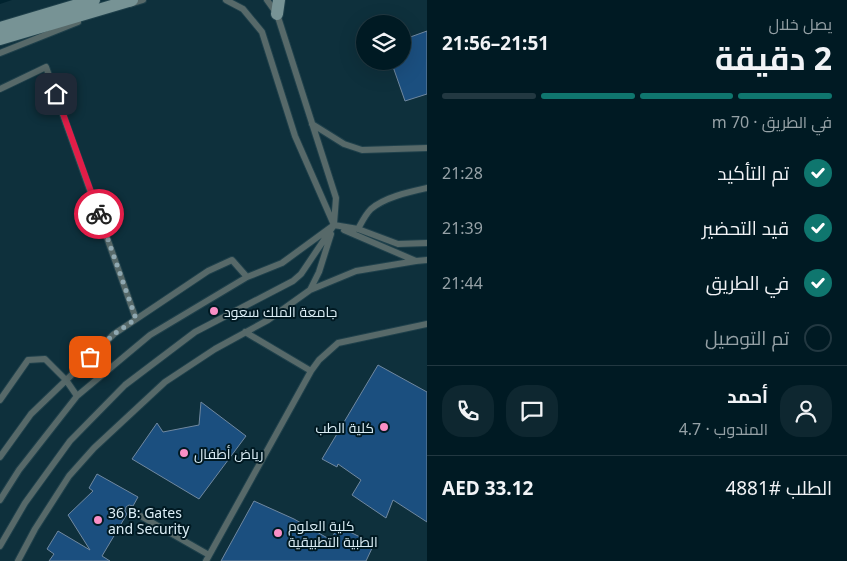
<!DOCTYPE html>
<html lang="ar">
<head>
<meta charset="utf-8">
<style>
  body { margin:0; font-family:"Noto Sans",Cairo,sans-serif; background:#0e2730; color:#f1f3f6; direction:rtl; height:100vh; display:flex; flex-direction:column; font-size:19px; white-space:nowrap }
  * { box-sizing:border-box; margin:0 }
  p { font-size:16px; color:#95a1a6 }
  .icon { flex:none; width:28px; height:28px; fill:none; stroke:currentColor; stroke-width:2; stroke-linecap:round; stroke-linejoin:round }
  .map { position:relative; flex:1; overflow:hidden; direction:ltr }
  .side { display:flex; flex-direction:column; background:#001a23; width:420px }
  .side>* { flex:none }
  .fabs { position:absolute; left:356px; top:15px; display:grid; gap:10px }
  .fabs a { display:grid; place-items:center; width:55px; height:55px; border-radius:50%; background:#001a23; box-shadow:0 5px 20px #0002,0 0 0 1px #223841; font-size:25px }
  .pin { position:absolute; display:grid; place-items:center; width:42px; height:42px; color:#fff; margin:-21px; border-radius:10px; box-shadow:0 2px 8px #0006 }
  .courier { position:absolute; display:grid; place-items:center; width:50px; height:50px; margin:-25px; border:4px solid #e11d48; border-radius:50%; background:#fff; color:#222; box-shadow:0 1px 6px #0007 }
  .head em { font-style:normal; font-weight:700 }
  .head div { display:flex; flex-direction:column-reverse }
  .head { display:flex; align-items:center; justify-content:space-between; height:85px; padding:0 15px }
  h1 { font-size:32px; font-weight:700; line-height:38px }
  .bar { display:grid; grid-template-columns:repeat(4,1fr); gap:8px 5px; align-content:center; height:60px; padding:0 15px }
  .bar i { height:6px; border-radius:4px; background:#223841 }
  .bar .on { background:#0f766e }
  .bar p { grid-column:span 4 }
  .line { display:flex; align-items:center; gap:12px; padding:0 15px; border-top:1px solid #223841 }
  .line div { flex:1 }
  .round { display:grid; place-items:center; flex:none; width:52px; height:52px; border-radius:20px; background:#0e2730 }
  ol { padding:0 15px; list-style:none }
  li { display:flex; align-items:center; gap:15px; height:55px }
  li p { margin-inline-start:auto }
  li .icon { padding:5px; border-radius:50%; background:#0f766e; color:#fff; stroke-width:4 }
  li:last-child { color:#95a1a6 }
  li i { width:28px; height:28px; border:2px solid #223841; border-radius:50% }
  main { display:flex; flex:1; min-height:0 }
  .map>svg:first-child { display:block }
</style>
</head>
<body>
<main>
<section class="side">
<div class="head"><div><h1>2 دقيقة</h1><p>يصل خلال</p></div><em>21:51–21:56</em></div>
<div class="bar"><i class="on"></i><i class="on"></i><i class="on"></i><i></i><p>في الطريق · 70 m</p></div>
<ol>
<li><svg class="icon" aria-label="check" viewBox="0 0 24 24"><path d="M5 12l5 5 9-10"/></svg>تم التأكيد<p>21:28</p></li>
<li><svg class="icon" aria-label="check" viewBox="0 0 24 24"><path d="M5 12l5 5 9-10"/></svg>قيد التحضير<p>21:39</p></li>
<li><svg class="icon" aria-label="check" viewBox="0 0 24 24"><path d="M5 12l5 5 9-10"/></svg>في الطريق<p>21:44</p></li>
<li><i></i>تم التوصيل</li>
</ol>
<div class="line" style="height:90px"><a class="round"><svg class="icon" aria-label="person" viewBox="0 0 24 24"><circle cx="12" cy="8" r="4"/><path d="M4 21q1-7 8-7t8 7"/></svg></a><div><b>أحمد</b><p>المندوب · 4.7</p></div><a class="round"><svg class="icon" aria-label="chat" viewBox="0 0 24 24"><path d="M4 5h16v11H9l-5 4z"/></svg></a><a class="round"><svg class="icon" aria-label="phone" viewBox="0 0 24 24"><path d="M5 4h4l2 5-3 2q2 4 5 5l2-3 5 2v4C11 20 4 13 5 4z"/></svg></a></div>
<div class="line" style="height:65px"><div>الطلب #4881</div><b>AED 33.12</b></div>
</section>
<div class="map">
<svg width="427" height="561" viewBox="0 0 427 561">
  <rect width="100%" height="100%" fill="#00232f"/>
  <path fill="#0e303c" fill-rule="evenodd" d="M12 0H427V561H0V4ZM365 24H402V61H365Z"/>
  <path fill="#1b4f7f" stroke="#7088a0" d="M427 31V94L405 101 391 61H402V40Z
    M378 365 427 392V522L393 500 386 518 352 495 361 480 338 464 337 467 322 459Z
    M201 402 246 436 199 499 132 459 157 423 163 432 199 425Z
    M97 474 138 497 133 506 129 505 126 507 125 511 127 514 102 556 110 561H49L54 554 47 549 58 531 90 550 68 515 93 491 89 488Z
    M254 501 294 519 331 540 338 526 374 544 366 561H221Z"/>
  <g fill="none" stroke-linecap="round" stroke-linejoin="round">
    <defs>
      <path id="lane" d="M267 0 277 14 336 198 334 224
        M130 4 143 0
        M0 53 78 22
        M0 89 46 67 136 319
        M312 124 344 144 362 150 427 148
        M358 229C362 222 365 215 371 209 385 197 409 192 427 188
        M344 230 416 261 427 260
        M310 290 356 271 416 261
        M245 332 311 371
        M0 400 28 360 45 359 66 380 77 396
        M0 457 31 414 114 334 208 271 232 260 247 277
        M0 500 19 470 77 396 150 335 247 277 282 263 334 225 358 229 398 244 427 243
        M130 510 209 555
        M0 546 25 503 70 441 125 385 195 332 293 281 301 274 334 225 295 136 262 32 243 9 226 0
        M18 561 35 529 69 476 94 448 165 382 215 349 268 320 310 290 319 272 331 234
        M206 561 311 371 319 360 338 343 427 324"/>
      <path id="secondary" d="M277 14 279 0
        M0 28 94 0
        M0 39 132 0"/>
    </defs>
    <use href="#lane" stroke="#1f404b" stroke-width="8"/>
    <use href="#secondary" stroke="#1f404b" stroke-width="14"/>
    <use href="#lane" stroke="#576969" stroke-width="6"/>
    <use href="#secondary" stroke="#779395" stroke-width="12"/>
  </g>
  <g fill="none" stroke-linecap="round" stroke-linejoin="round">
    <path stroke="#8fa8b1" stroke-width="5" stroke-dasharray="0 9" d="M90 357 114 334 136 319 99 214"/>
    <path stroke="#e11d48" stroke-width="6" d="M56 94 99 214"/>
  </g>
  <g fill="#fa8fc6" stroke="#001922" stroke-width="2">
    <circle cx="214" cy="311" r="5"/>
    <circle cx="384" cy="427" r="5"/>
    <circle cx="184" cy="453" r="5"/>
    <circle cx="98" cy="520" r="5"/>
    <circle cx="278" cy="533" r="5"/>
  </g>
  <g text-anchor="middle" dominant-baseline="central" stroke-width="4" stroke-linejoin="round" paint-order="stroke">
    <g font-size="14" fill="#dceff7" stroke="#001922" text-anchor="start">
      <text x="224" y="311">جامعة الملك سعود</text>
      <text x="374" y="427" text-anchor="end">كلية الطب</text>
      <text x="194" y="453">رياض أطفال</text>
      <text x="108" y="512">36 B: Gates<tspan x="108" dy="16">and Security</tspan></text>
      <text x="288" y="525">كلية العلوم<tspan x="288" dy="16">الطبية التطبيقية</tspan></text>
    </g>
  </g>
</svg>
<div class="fabs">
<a><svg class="icon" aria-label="layers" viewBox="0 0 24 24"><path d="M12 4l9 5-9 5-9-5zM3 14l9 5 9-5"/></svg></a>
</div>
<div class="pin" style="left:90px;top:357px;background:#ea580c"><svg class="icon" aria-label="bag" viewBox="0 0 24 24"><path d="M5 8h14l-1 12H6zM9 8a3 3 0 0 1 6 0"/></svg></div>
<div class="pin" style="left:56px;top:94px;background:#1f2937"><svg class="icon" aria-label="home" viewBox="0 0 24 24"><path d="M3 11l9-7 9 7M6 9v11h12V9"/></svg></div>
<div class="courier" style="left:99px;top:214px"><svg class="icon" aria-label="bike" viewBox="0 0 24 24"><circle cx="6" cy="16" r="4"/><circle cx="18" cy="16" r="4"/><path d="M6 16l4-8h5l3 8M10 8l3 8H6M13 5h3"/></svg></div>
</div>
</main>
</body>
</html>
